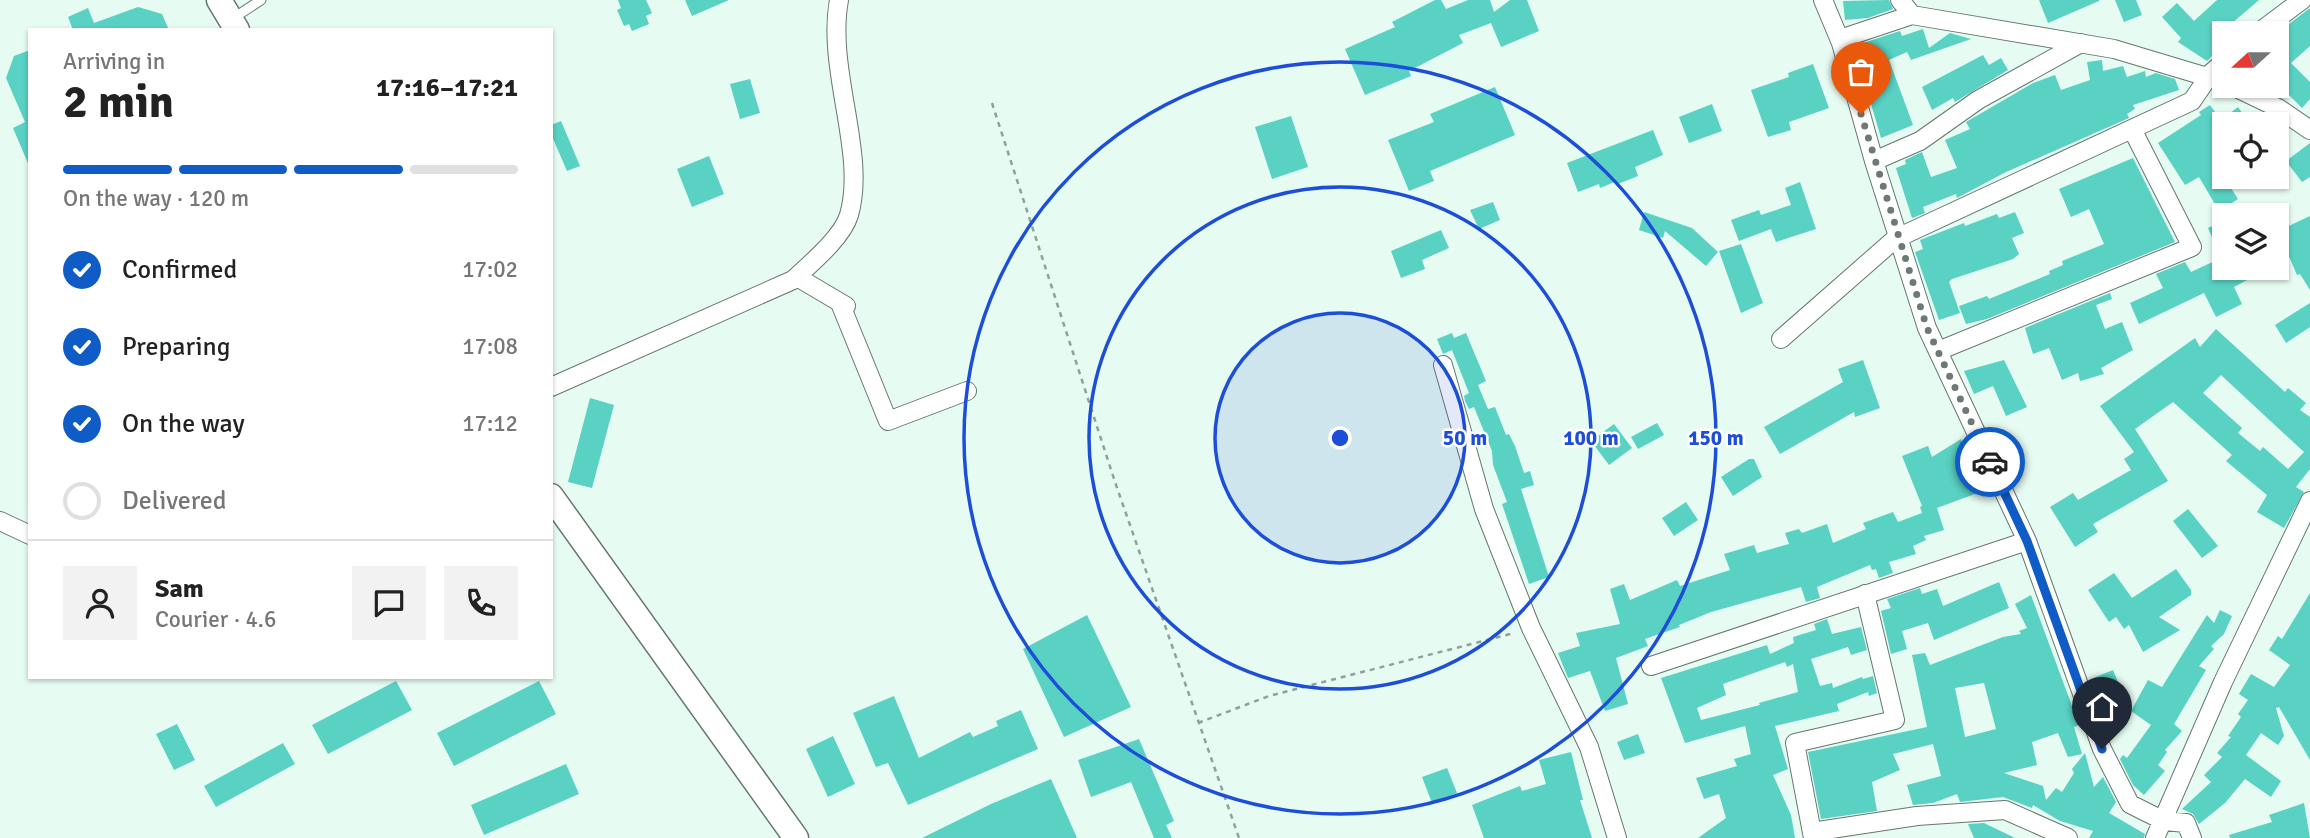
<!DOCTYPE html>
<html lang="en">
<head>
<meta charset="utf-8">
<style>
  body { margin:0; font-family:Signika,sans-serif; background:#f2f2f2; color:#222; height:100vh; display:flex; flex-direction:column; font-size:26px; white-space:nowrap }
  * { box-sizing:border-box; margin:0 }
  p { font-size:23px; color:#767676 }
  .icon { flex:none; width:38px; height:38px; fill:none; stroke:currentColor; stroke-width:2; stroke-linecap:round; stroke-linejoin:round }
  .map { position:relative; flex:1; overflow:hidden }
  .details { position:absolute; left:28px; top:28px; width:525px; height:651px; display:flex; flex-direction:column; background:#fff; border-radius:0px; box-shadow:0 2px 5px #0004 }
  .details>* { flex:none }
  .needle { width:46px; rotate:249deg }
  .buttons { position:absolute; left:2212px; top:21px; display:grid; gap:14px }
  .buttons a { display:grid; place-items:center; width:77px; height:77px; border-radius:0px; background:#fff; box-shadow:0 2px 5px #0004; font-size:35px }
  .pin { position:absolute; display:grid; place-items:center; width:60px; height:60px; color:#fff; margin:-72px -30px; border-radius:50% 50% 50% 0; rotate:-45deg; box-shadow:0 0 7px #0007 }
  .pin .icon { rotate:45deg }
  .courier { position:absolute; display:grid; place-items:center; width:70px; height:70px; margin:-35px; border:5px solid #0f5cc6; border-radius:50%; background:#fff; color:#222; box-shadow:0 2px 9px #0007 }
  .headline em { font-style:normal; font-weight:800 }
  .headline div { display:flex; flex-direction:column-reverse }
  .headline { display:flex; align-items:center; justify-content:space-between; height:119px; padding:0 35px }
  h1 { font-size:46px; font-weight:800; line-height:52px }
  .bar { display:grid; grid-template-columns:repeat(4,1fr); gap:10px 7px; align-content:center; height:84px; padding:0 35px }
  .bar i { height:9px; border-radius:5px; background:#e0e0e0 }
  .bar .current { background:#0f5cc6 }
  .bar p { grid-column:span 4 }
  .line { display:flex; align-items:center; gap:18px; padding:0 35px; border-top:2px solid #e0e0e0 }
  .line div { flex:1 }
  .round { display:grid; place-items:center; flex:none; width:74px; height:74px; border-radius:0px; background:#f2f2f2 }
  ol { padding:0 35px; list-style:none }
  li { display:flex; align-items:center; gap:21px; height:77px }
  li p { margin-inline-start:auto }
  li .icon { padding:7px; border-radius:50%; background:#0f5cc6; color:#fff; stroke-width:4 }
  li:last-child { color:#767676 }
  li i { width:38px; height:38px; border:4px solid #e0e0e0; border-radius:50% }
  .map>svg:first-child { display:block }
</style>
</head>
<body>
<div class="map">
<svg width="2310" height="838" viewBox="0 0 2310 838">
  <rect width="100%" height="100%" fill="#e6fbf1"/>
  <path fill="#59d1c3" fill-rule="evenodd" d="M618 0H646L652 13 646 16 649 24 632 31 629 24 624 26 617 10 621 8Z
    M685 0H729L692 16Z
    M1435 0H1441L1446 9 1468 0H1490L1494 12 1510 0H1527L1539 31 1501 47 1491 23 1459 35 1463 43 1409 71 1411 76 1365 95 1345 49 1395 27 1392 22Z
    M1889 0 1893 9 1868 18 1845 20 1843 1Z
    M2039 0H2099V1L2048 23Z
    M2115 0H2136L2142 15 2124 22Z
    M2217 0H2259L2224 30V44L2207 61 2178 42 2181 38 2162 17 2177 3 2194 21Z
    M138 7 162 14 169 30H73L68 17 88 8 94 23Z
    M2310 8V46L2291 63 2310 82V99L2302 108 2287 93 2283 98 2271 90 2277 86V33Z
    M1923 29 1929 48 1950 33 1971 39 1911 60 1907 52 1889 60 1913 125 1881 138 1854 46 1900 31 1902 36Z
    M30 50V168L13 128 25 122 6 78 14 56Z
    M1983 55 1989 65 2001 58 2008 70 1955 102 1953 98 1932 110 1922 87Z
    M2102 60 2103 71 2123 66 2127 77 2145 71 2146 77 2156 73 2175 79 2179 90 2133 105 2135 109 2127 114 2129 118 2004 173 1957 198 1956 194 1923 207 1925 213 1912 218 1896 168 1906 164 1905 160 1922 152 1931 177 1957 168 1945 140 1970 129 1966 122 2033 83 2055 75 2061 90 2090 80 2087 62Z
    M1813 64 1829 108 1789 122 1791 130 1768 137 1751 90 1789 77 1788 73Z
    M750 79 760 113 740 119 730 84Z
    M1495 87 1515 135 1430 171 1434 181 1409 191 1388 140 1434 122 1430 114Z
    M1712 104 1722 131 1689 143 1679 117Z
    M2210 105 2221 120 2238 107 2250 124H2224V177L2238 199 2219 211 2199 177 2185 185 2158 143 2201 115 2199 112Z
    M1291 116 1308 167 1272 179 1255 127Z
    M561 121 580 166 567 171 551 134V125Z
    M1653 130 1663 155 1635 167 1638 176 1618 184 1617 181 1600 188 1599 184 1578 192 1567 163Z
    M2310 143V177L2302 182 2286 161Z
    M709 156 724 194 692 207 677 169Z
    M2133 158 2175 242 1987 319 1966 324 1959 306 1987 296 1989 299 2050 274 2049 271 2063 265 2062 261 2104 244 2089 209 2071 217 2059 189Z
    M1800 182 1816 229 1776 242 1771 229 1739 241 1731 220 1759 210 1761 215 1791 205 1785 188Z
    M1493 202 1500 220 1479 229 1470 210Z
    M1644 212 1692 228 1718 252 1706 266 1665 231 1663 238 1639 230Z
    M2015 212 2024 233 2012 238 2019 254 2013 259 1952 279 1949 282 1960 313 1939 320 1915 252 1923 249 1920 240 1964 223 1965 226 1997 214 1999 218Z
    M2310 216V290L2300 274 2297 275 2278 231Z
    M2224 220V268H2270L2234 287 2242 304 2216 317 2204 293 2139 324 2130 303 2163 288 2156 274 2185 262 2191 272 2221 258 2208 228Z
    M1441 230 1449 248 1422 260 1425 269 1401 278 1391 251Z
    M1741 244 1763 303 1741 313 1719 251Z
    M2110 293 2112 299 2096 305 2105 329 2122 322 2133 350 2101 368 2104 374 2080 381 2078 373 2062 380 2049 348 2033 354 2025 328Z
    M2310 303V327L2286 343 2275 325Z
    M2216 329 2285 392 2288 388 2306 403 2300 410 2310 417V469L2296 487 2304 492 2284 528 2257 512 2267 495 2226 461 2232 455 2173 402 2135 429 2168 481 2093 524 2098 532 2075 547 2050 507 2073 493 2078 500 2131 470 2124 459 2134 452 2100 406 2195 338 2200 347ZM2221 375 2304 452 2288 469 2263 447 2260 451 2238 433 2242 428 2203 393Z
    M1452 333 1454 338 1466 333 1486 381 1478 385 1488 409 1495 407 1506 435 1509 434 1515 446 1524 473 1530 471 1534 485 1521 489 1549 577 1529 584 1502 504 1507 502 1493 465 1492 451 1474 407 1469 409 1465 401 1464 396 1469 393 1452 350 1443 354 1437 339Z
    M1863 360 1880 408 1855 417 1854 412 1780 454 1764 427 1843 382 1838 369Z
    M2004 360 2027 407 2006 416 1993 386 1974 394 1964 371Z
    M590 398 614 405 592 488 568 482Z
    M1657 423 1664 435 1638 449 1631 437Z
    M1614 424 1632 448 1609 465 1591 441Z
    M1961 439 1983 491 1937 508 1944 530 1924 536 1926 540 1913 546 1916 554 1889 562 1893 573 1879 578 1876 569 1872 570 1870 565 1817 587 1820 598 1806 602 1801 587 1711 612 1679 625 1680 627 1645 639 1648 646 1616 658 1628 704 1605 711 1590 671 1568 678 1558 653 1580 646 1576 633 1620 624 1610 589 1624 584 1630 600 1677 580 1680 586 1730 570 1724 554 1754 545 1757 553 1789 544 1785 533 1799 529 1802 533 1827 524 1833 543 1866 529 1863 523 1893 512 1898 522 1922 513 1920 507 1922 506 1902 456 1928 446 1932 457Z
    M1749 459H1754L1762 477 1733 496 1721 477Z
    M1686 502 1698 520 1674 536 1662 518Z
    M2188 509 2218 546 2202 558 2173 521Z
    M2176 569 2191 590V595L2159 617 2180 630 2143 652 2129 625 2124 629 2116 617 2109 622 2088 590 2114 573 2132 598Z
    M1999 582 2009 608 1934 640 1928 623 1902 631 1907 649 1891 654 1881 611 1891 608 1887 599 1920 588 1922 594 1937 589 1943 606Z
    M2310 593V760L2279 707 2276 708 2284 736 2278 745 2261 733 2246 755 2281 781 2271 797 2245 779 2225 803 2199 824 2193 814 2182 809 2211 782 2204 775 2222 757 2217 753 2231 737 2228 736 2241 717 2238 714 2248 700 2239 694 2251 674 2274 687 2290 665 2269 650 2278 636 2282 639Z
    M2031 595 2079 725 2074 727 2082 754 2068 757 2058 733 2032 742 2037 765 2004 773 2043 786 2046 800 2056 788 2062 792 2074 773 2072 769 2085 753 2094 787 2103 777 2116 802 2109 813 2145 834 2144 838H2089L2093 831 2060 821 2033 805 2032 808 2003 797 1960 802 1957 794 1933 803 1913 805 1907 785 1941 776 1933 744 1893 754 1900 770 1872 782 1877 811 1821 819 1808 752 1927 727 1912 655 1925 653 1930 665 2003 637 2021 634 2019 631 2027 628 2015 604ZM1984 683 1996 729 1965 737 1955 688Z
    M2220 610 2232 616 2224 634 2211 646 2214 649 2199 666 2206 670 2174 724 2182 731 2165 750 2167 752 2158 765 2165 771 2144 795 2133 785 2120 759 2123 755 2127 758 2151 725 2131 711 2148 680 2162 687 2207 615 2214 623Z
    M1087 615 1131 707 1064 737 1023 649Z
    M1827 619 1832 634 1861 627 1867 650 1851 655 1848 647 1811 659 1820 686 1832 683 1833 688 1862 677 1863 679 1873 676 1877 693 1869 696 1868 692 1837 704 1839 711 1775 726 1788 769 1773 775 1791 815 1795 838H1698L1726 818 1719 794 1704 799 1696 778 1737 766 1734 759 1751 754 1745 726 1685 743 1661 678 1767 645 1770 654 1794 643 1793 637 1816 630 1814 624ZM1785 662 1787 667 1793 664 1798 692 1759 703 1760 705 1701 720 1697 708 1726 695 1723 684Z
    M2113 670 2129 708 2105 717 2091 679Z
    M396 681 412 710 328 754 312 725Z
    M539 681 556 714 454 766 437 733Z
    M894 696 919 758 970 732 973 737 998 726 996 721 1021 710 1038 749 908 805 888 763 876 767 853 713Z
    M177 724 195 760 174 770 156 734Z
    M1638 734 1645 753 1624 760 1617 742Z
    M833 736 855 784 828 797 806 749Z
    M1139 739 1174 821 1166 825 1172 838H1154L1131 782 1091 797 1078 760Z
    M283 743 295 764 216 807 204 786Z
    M1571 752 1583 800H1580L1592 838H1484L1472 805 1520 786 1522 791 1546 784 1539 760Z
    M566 764 579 794 484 835 471 805Z
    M1447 768 1457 793 1432 803 1422 777Z
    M1051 779 1077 838H922L991 804Z
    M2304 803 2310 838H2230L2229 835 2272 822 2269 815Z
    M1984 823 2015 838H1974L1968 824Z"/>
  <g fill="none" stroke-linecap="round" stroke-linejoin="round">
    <defs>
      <path id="lane" d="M232 19 261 0"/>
      <path id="street" d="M1823 0 1841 43 1874 161 1927 328 2027 541 2102 749 2130 804 2164 821 2186 823 2192 838
        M1900 0 1912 15
        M2258 33 2302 0
        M1840 39 1912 15 2114 49 2224 82
        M2232 86 2278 108 2310 130
        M1874 161 1920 141 1978 100 2081 43
        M797 277 846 306
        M840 303 888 421 967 391
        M1781 339 1895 239 2192 101 2211 73 2224 62
        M1938 351 2192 247 2132 129
        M1443 365 1484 509 1531 628 1589 747 1617 838
        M551 387 793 280C810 264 842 238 849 215 867 153 826 70 839 0
        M0 521 30 535
        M1651 666 2027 541
        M1812 832 1917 816 2005 810 2068 838
        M1813 838 1795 743 1895 720 1865 594
        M2155 838 2223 682 2310 501"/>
      <path id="secondary" d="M219 0 237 30
        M551 496 796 838"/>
    </defs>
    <use href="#lane" stroke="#65776f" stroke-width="11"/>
    <use href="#street" stroke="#65776f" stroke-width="20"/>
    <use href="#secondary" stroke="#65776f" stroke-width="27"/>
    <path stroke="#91a099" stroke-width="2.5" stroke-dasharray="5 5" stroke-linecap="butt" d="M992 103 1115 482 1239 838
      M1198 723 1269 696 1514 633"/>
    <use href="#lane" stroke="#fff" stroke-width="9"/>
    <use href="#street" stroke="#fff" stroke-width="18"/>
    <use href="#secondary" stroke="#fff" stroke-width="24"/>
  </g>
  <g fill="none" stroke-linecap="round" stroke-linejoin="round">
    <path stroke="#6c7974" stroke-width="7" stroke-dasharray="0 12.6" d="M1861 114 1927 328 1990 462"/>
    <path stroke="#0f5cc6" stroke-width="9" d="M1990 462 2027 541 2102 749"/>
  </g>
  <circle cx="1340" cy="438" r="125" fill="#1d4ed8" fill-opacity=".12"/>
  <g fill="none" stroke="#1d4ed8" stroke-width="3.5">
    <circle cx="1340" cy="438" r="125"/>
    <circle cx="1340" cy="438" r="251"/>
    <circle cx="1340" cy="438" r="376"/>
  </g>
  <circle cx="1340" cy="438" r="10" fill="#1d4ed8" stroke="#fff" stroke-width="3.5"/>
  <g font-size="21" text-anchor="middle" font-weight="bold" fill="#1d4ed8" stroke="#fff" stroke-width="5" stroke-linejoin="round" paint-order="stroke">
    <text x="1465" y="445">50 m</text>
    <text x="1591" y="445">100 m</text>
    <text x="1716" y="445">150 m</text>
  </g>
</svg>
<div class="buttons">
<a><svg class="needle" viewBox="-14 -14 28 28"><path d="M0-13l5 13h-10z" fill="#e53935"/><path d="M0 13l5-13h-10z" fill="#767676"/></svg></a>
<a><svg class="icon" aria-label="locate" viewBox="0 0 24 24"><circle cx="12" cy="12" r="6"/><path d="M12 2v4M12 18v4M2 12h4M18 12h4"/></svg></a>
<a><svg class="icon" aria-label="layers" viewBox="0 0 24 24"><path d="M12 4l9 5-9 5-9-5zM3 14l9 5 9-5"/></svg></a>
</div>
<div class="pin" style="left:1861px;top:114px;background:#ea580c"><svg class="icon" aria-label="bag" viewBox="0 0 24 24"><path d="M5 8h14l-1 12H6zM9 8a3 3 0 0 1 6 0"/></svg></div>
<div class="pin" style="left:2102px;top:749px;background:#1f2937"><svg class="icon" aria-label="home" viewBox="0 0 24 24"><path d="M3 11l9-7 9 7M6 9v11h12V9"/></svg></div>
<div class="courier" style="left:1990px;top:462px"><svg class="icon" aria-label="car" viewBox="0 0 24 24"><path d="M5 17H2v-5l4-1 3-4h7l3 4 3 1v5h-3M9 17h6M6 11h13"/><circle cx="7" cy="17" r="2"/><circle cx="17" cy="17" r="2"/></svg></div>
<section class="details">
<div class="headline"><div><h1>2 min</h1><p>Arriving in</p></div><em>17:16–17:21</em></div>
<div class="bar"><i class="current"></i><i class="current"></i><i class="current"></i><i></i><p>On the way · 120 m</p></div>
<ol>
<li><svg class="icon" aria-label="check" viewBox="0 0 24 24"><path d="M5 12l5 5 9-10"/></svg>Confirmed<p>17:02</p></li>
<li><svg class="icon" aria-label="check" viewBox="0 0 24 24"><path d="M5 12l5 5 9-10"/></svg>Preparing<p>17:08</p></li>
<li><svg class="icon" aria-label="check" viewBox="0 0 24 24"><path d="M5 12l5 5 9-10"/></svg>On the way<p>17:12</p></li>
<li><i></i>Delivered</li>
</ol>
<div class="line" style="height:126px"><a class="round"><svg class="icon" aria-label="person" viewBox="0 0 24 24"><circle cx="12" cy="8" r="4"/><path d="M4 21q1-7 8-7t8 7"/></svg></a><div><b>Sam</b><p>Courier · 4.6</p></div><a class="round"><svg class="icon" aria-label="chat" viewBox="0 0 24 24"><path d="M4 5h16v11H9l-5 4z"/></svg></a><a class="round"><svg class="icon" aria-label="phone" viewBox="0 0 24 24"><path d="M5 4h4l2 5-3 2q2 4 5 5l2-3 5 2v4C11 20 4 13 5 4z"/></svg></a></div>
</section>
</div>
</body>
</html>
